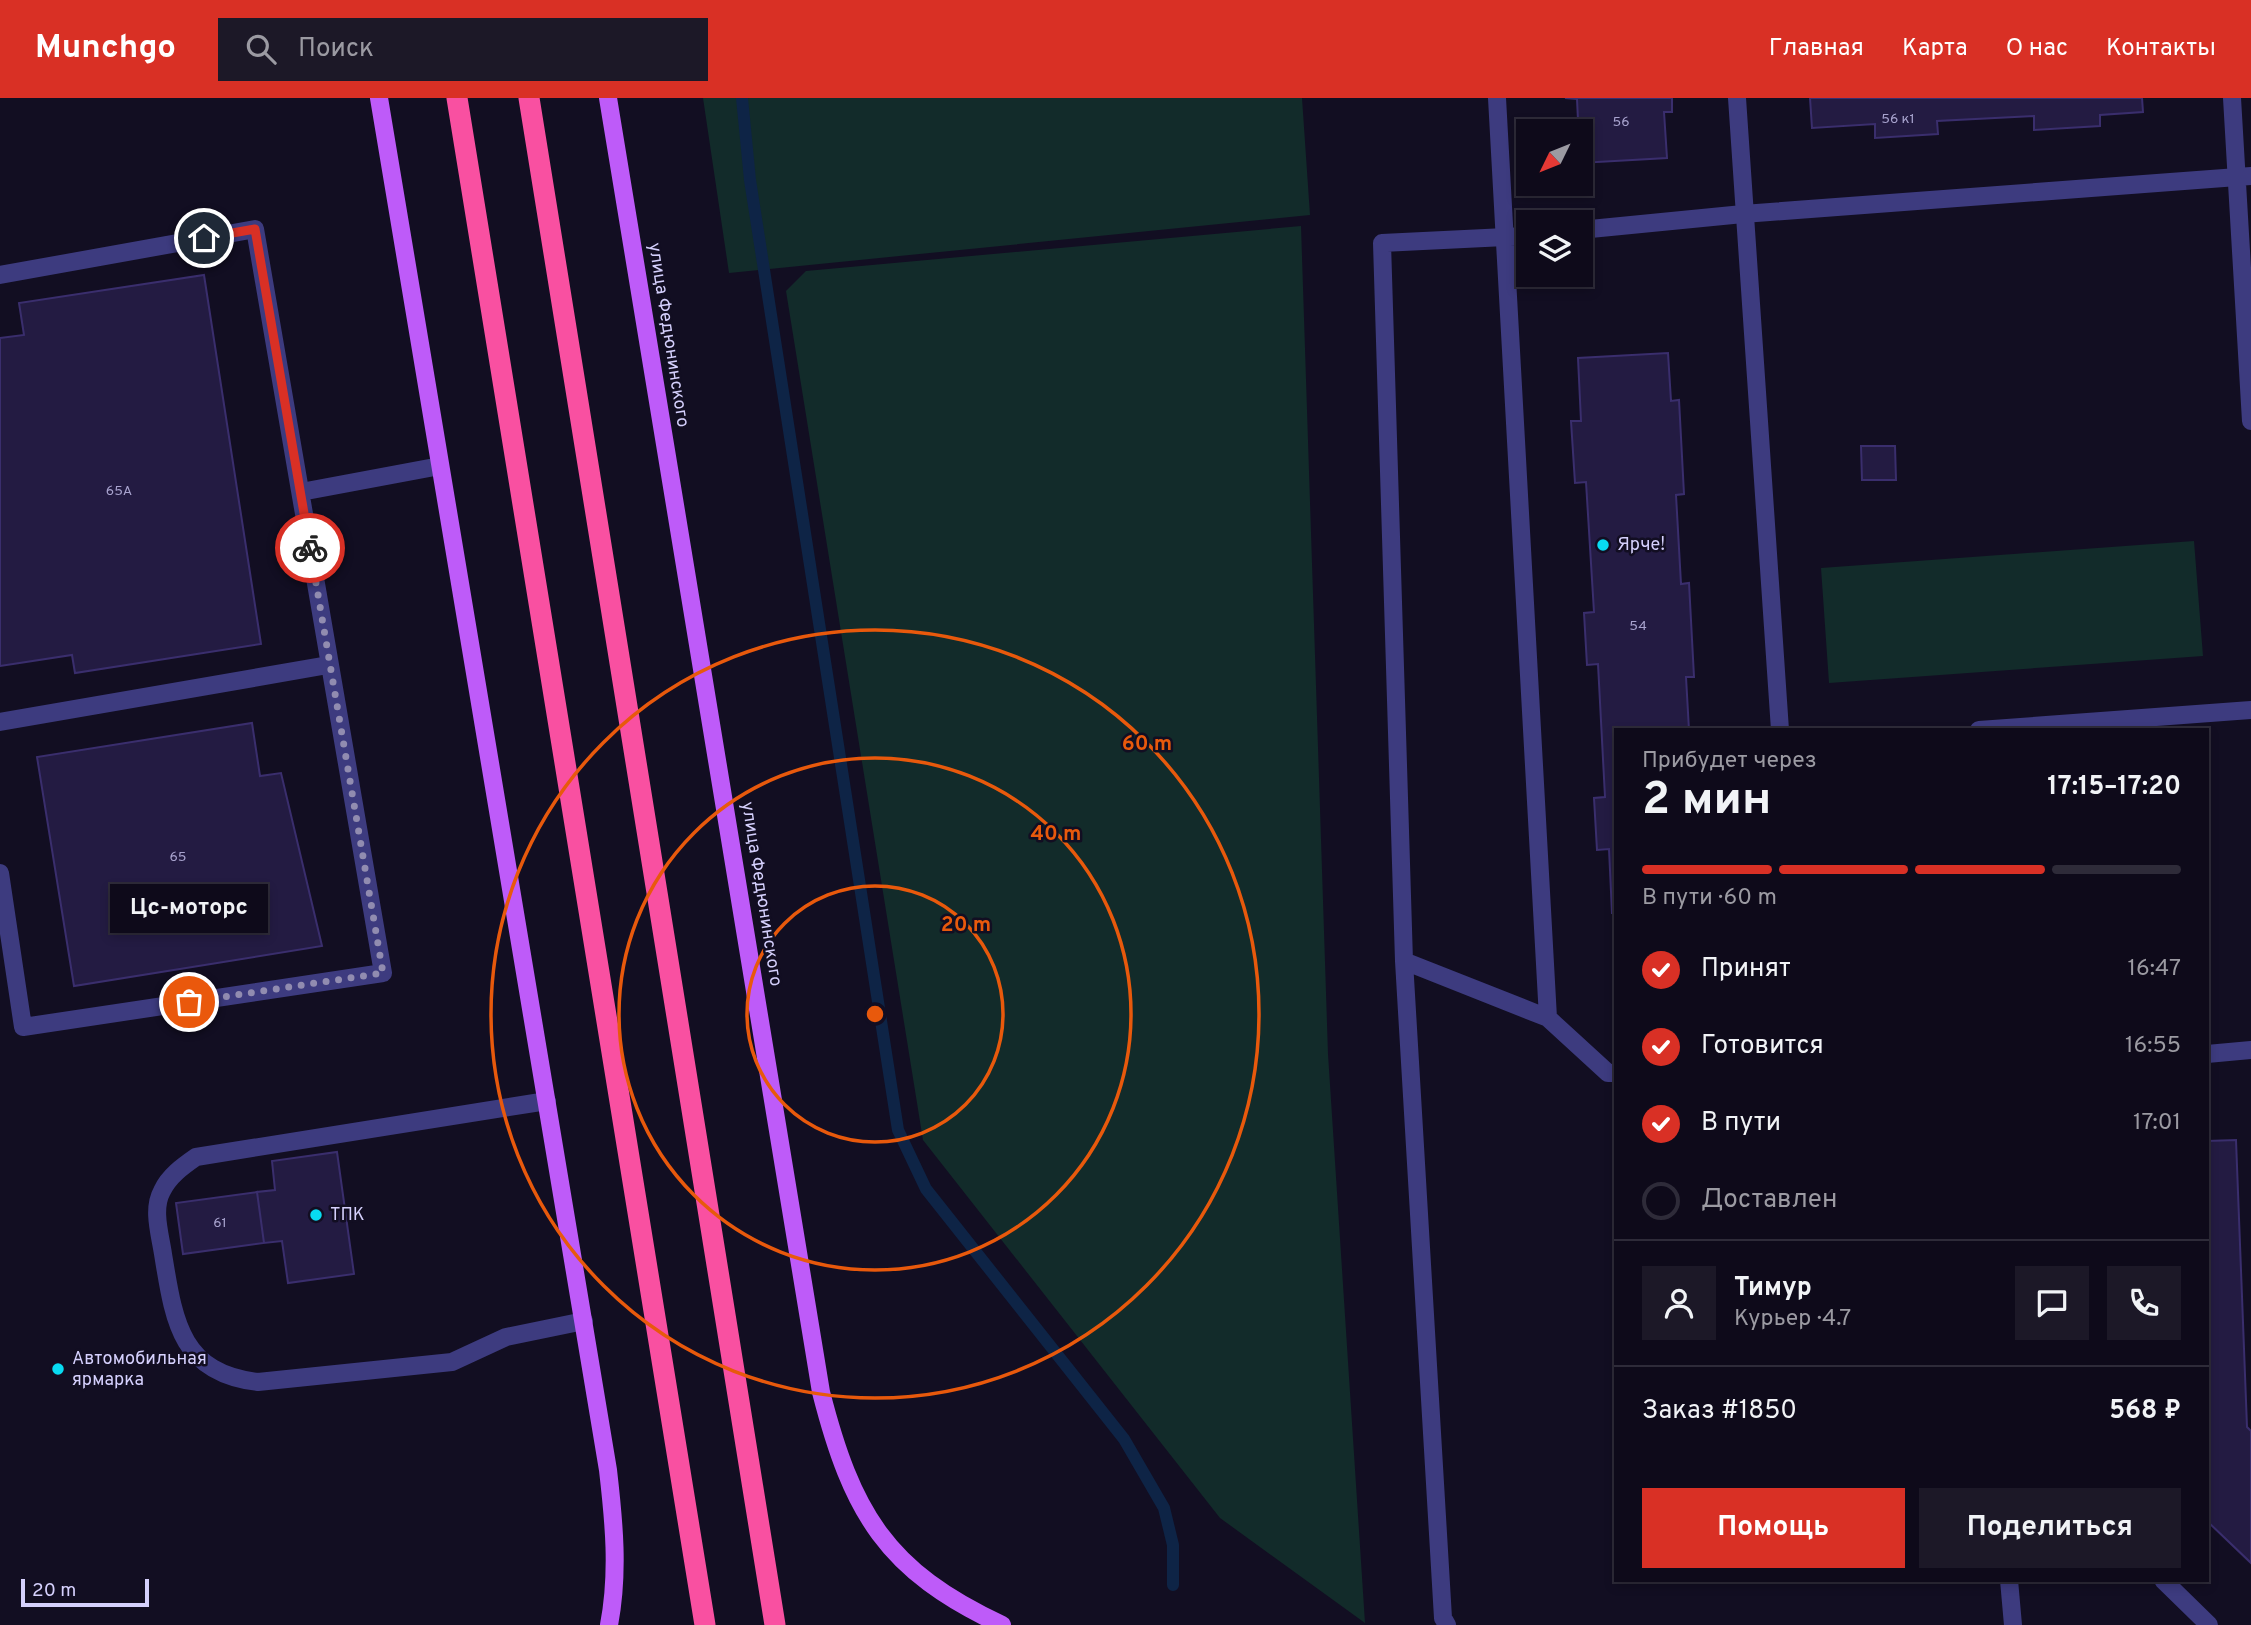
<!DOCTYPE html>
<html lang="ru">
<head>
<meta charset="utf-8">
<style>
  body { margin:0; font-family:Overpass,sans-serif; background:#1c1827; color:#f1f3f6; height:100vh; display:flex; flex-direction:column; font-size:26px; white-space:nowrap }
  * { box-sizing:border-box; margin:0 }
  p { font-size:23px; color:#9b9aa2 }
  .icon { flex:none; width:38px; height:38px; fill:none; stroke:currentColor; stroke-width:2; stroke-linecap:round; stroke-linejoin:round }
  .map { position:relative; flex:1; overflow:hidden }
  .side { position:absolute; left:1614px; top:630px; width:595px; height:854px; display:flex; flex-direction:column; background:#0e0a1a; border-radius:0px; box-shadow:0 4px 10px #0003,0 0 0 2px #2e2b39 }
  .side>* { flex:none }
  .needle { width:46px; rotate:227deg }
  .buttons { position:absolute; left:1516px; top:21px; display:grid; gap:14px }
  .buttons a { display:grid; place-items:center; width:77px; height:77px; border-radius:0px; background:#0e0a1a; box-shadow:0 4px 10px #0003,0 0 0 2px #2e2b39; font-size:35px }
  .scale { position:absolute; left:21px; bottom:18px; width:128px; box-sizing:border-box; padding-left:7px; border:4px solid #d5d0fd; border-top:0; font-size:19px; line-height:24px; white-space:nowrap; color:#d5d0fd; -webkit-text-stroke:5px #120e22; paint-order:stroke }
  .pin { position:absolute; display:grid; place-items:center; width:60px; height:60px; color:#fff; margin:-30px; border:4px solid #fff; border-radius:50%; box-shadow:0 2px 7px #0007 }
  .courier { position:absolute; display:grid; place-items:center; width:70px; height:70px; margin:-35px; border:5px solid #d93025; border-radius:50%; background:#fff; color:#222; box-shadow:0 2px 9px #0007 }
  .bubble { position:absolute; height:49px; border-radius:0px; background:#0e0a1a; box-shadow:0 4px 10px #0003,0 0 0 2px #2e2b39; font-size:23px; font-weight:700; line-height:49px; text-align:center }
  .headline em { font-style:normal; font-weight:700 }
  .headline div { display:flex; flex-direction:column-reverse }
  .headline { display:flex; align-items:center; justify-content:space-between; height:119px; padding:0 28px }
  h1 { font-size:46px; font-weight:700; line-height:52px }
  .bar { display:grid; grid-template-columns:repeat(4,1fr); gap:10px 7px; align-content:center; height:84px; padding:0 28px }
  .bar i { height:9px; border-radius:5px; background:#2e2b39 }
  .bar .on { background:#d93025 }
  .bar p { grid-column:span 4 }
  .line { display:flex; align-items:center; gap:18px; padding:0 28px; border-top:2px solid #2e2b39 }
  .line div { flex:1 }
  .round { display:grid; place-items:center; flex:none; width:74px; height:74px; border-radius:0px; background:#1c1827 }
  ol { padding:0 28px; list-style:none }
  li { display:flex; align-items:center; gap:21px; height:77px }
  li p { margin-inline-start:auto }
  li .icon { padding:7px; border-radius:50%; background:#d93025; color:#fff; stroke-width:4 }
  li:last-child { color:#9b9aa2 }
  li i { width:38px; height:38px; border:4px solid #2e2b39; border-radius:50% }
  .action { display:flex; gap:14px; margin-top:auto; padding:14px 28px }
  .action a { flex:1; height:80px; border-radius:0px; background:#d93025; color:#fff; font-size:28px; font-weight:700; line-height:80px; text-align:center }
  .action a+a { background:#1c1827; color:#f1f3f6 }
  header { display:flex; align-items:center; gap:42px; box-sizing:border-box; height:98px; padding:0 35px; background:#d93025; color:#fff }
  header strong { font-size:33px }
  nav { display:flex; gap:38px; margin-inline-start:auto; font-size:24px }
  .search { width:490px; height:63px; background:#1c1827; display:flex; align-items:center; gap:18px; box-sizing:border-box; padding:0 24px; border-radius:0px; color:#9b9aa2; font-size:26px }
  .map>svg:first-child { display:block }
</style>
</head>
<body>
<header>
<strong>Munchgo</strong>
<div class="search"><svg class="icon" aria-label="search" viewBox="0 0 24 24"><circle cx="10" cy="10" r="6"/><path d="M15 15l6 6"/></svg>Поиск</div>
<nav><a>Главная</a><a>Карта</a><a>О нас</a><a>Контакты</a></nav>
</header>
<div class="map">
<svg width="2251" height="1527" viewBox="0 0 2251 1527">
  <rect width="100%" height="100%" fill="#120e22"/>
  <path fill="#122b2a" d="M703 0H1302L1310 117 729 175Z
    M1301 128 1328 956 1365 1525 1220 1420 923 1042 786 193 806 173Z
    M2194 443 2203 558 1829 585 1821 470Z"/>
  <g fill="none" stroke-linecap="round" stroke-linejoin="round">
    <path stroke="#0e2446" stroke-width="12" d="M742 0 750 82 898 1032 926 1091 1124 1341 1164 1410 1173 1447V1487"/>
  </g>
  <path fill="#231b42" stroke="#3a2e6d" stroke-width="2" d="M1565 0H1672V14H1664L1667 60 1580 65 1577 1Z
    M1810 0H2142L2143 14 2100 17V28L2034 32V18L1937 23 1938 36 1875 40V26L1812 30Z
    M204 177 261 546 75 575 72 557 0 568V240L24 237 19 205Z
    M1668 255 1671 303 1679 302 1684 396 1676 397 1681 486 1689 485 1694 579H1686L1689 632H1615V815H1612L1609 751 1597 752 1594 700 1605 699 1598 566 1587 567 1584 515 1594 514 1586 384 1575 385 1571 323H1581L1578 260Z
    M1861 348H1895L1896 382H1862Z
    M252 625 260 678 281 675 322 848 74 888 37 659Z
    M2236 1042 2247 1329 2251 1333V1465L2207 1423V1043Z
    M337 1054 354 1176 288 1185 282 1143 264 1145 257 1094 275 1092 272 1063Z
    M257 1094 264 1145 183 1156 176 1105Z"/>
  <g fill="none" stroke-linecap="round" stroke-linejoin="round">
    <path stroke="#3d3b7f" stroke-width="18" d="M1497 0 1548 920
      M1737 0 1780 632
      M2232 0 2251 323
      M1580 132 1743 116 2251 78
      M0 177 255 131 383 875 23 929 0 775
      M301 394 440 368
      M0 624 328 567
      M1979 632 2251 612
      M1404 863 1548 920 1608 975H1615
      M2207 956 2251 952
      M547 1003 196 1059C183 1068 169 1078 162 1093 152 1111 160 1136 163 1156 174 1223 180 1275 258 1284L452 1264 506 1239 584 1223
      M2009 1482 2013 1527
      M2163 1482 2209 1527
      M1447 1527 1443 1520 1404 863 1382 145 1528 138"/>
    <path stroke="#be5bf9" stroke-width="18" d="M379 0 608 1372C614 1424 619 1475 609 1527
      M608 0 821 1294C852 1415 886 1473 1002 1527"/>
    <path stroke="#f950a1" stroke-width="21" d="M457 0 705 1527
      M529 0 775 1527"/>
  </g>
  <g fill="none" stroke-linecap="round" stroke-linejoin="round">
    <path stroke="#918cb0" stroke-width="7" stroke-dasharray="0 12.6" d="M189 904 383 875 310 450"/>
    <path stroke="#d93025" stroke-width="9" d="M204 140 255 131 310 450"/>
  </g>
  <g fill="none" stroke="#e8590c" stroke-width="3.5">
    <circle cx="875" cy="916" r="128"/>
    <circle cx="875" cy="916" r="256"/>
    <circle cx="875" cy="916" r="384"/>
  </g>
  <g fill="#08dbf2" stroke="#120e22" stroke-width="2.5">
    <circle cx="1603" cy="447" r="7"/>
    <circle cx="316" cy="1117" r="7"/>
    <circle cx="58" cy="1271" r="7"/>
  </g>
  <g text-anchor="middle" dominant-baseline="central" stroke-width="5" stroke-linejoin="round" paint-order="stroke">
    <g font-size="14" fill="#a8a3ce">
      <text x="1898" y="21">56 к1</text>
      <text x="1621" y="24">56</text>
      <text x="119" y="393">65А</text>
      <text x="1638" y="528">54</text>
      <text x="178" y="759">65</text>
      <text x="220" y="1125">61</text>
    </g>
    <g font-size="18" fill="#d5d0fd" stroke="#120e22">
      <text transform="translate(668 237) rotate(81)">улица Федюнинского</text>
      <text transform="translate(761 796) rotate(81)">улица Федюнинского</text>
    </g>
    <g font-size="18" fill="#d5d0fd" stroke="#120e22" text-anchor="start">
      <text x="1617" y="447">Ярче!</text>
      <text x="330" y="1117">ТПК</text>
      <text x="72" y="1261">Автомобильная<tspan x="72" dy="21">ярмарка</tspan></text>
    </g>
  </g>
  <circle cx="875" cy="916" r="10" fill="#e8590c" stroke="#120e22" stroke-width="3.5"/>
  <g font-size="21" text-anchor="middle" font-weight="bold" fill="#e8590c" stroke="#120e22" stroke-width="5" stroke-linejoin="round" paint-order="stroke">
    <text x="1147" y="652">60 m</text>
    <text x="1056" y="742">40 m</text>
    <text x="966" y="833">20 m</text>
  </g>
</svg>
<div class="buttons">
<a><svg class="needle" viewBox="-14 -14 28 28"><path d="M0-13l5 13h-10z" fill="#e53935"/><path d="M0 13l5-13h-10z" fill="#9b9aa2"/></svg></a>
<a><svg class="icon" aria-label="layers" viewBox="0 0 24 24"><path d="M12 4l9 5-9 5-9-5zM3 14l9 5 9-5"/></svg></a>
</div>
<div class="scale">20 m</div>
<div class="pin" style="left:189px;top:904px;background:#ea580c"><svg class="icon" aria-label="bag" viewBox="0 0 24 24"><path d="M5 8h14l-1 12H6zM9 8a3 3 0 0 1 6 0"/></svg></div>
<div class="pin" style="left:204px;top:140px;background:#1f2937"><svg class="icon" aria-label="home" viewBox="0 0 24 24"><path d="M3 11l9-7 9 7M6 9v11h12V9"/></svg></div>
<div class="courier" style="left:310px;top:450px"><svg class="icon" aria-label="bike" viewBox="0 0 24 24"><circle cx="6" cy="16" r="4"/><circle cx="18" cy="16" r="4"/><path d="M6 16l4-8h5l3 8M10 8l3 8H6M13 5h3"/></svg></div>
<div class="bubble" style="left:110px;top:786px;width:158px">Цс-моторс</div>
<section class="side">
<div class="headline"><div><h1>2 мин</h1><p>Прибудет через</p></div><em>17:15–17:20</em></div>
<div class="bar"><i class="on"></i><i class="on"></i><i class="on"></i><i></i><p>В пути · 60 m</p></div>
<ol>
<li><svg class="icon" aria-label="check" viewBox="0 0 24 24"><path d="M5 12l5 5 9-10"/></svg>Принят<p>16:47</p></li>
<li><svg class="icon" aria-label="check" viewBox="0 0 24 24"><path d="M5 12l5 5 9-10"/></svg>Готовится<p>16:55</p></li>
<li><svg class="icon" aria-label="check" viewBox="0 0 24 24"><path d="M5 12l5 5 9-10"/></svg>В пути<p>17:01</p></li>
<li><i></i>Доставлен</li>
</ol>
<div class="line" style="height:126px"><a class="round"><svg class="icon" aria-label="person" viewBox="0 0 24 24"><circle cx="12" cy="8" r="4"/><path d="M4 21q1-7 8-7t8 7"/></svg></a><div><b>Тимур</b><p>Курьер · 4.7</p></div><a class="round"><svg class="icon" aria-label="chat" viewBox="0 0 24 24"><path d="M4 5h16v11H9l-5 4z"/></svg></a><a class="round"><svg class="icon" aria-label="phone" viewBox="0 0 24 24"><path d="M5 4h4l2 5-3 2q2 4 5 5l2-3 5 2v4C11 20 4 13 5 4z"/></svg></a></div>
<div class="line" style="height:91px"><div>Заказ #1850</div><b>568 ₽</b></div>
<div class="action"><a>Помощь</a><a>Поделиться</a></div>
</section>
</div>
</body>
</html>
